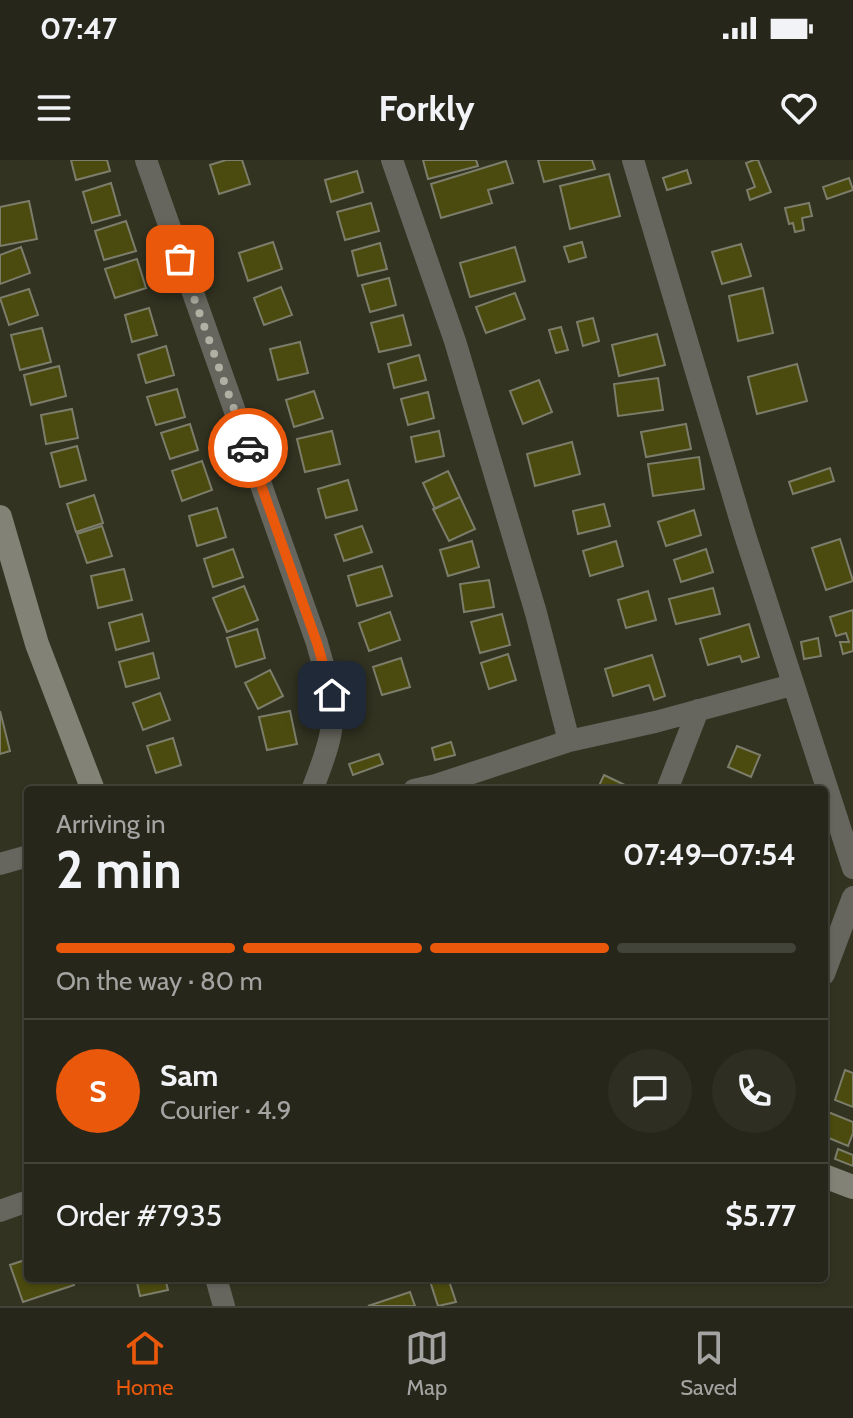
<!DOCTYPE html>
<html lang="en">
<head>
<meta charset="utf-8">
<style>
  body { margin:0; font-family:Cabin,sans-serif; background:#2e2e23; color:#f1f3f6; height:100vh; display:flex; flex-direction:column; font-size:30px; white-space:nowrap }
  * { box-sizing:border-box; margin:0 }
  p { font-size:26px; color:#a4a5a2 }
  .icon { flex:none; width:44px; height:44px; fill:none; stroke:currentColor; stroke-width:2; stroke-linecap:round; stroke-linejoin:round }
  .map { position:relative; flex:1; overflow:hidden }
  .drawer { position:absolute; left:24px; top:626px; width:804px; height:496px; display:flex; flex-direction:column; background:#26261a; border-radius:8px; box-shadow:0 2px 6px #0004,0 0 0 2px #424339 }
  .drawer>* { flex:none }
  .pin { position:absolute; display:grid; place-items:center; width:68px; height:68px; color:#fff; margin:-34px; border-radius:16px; box-shadow:0 4px 12px #0006 }
  .courier { position:absolute; display:grid; place-items:center; width:80px; height:80px; margin:-40px; border:6px solid #ea580c; border-radius:50%; background:#fff; color:#222; box-shadow:0 2px 10px #0007 }
  .summary em { font-style:normal; font-weight:800 }
  .summary div { display:flex; flex-direction:column-reverse }
  .summary { display:flex; align-items:center; justify-content:space-between; height:136px; padding:0 32px }
  h1 { font-size:52px; font-weight:800; line-height:60px }
  .bar { display:grid; grid-template-columns:repeat(4,1fr); gap:12px 8px; align-content:center; height:96px; padding:0 32px }
  .bar i { height:10px; border-radius:6px; background:#424339 }
  .bar .current { background:#ea580c }
  .bar p { grid-column:span 4 }
  .line { display:flex; align-items:center; gap:20px; padding:0 32px; border-top:2px solid #424339 }
  .line div { flex:1 }
  .round { display:grid; place-items:center; flex:none; width:84px; height:84px; border-radius:42px; background:#2e2e23 }
  .status { display:flex; justify-content:space-between; align-items:center; height:56px; padding:0 40px; background:#26261a; direction:ltr }
  .status svg { height:22px; fill:currentColor }
  header { display:flex; justify-content:space-between; align-items:center; height:104px; padding:0 32px; background:#26261a; font-size:36px; font-weight:800 }
  .menu { display:flex; justify-content:space-around; align-items:center; height:112px; border-top:2px solid #424339; background:#26261a; font-size:22px; color:#a4a5a2 }
  .menu a { display:grid; justify-items:center; gap:4px }
  .menu .current { color:#ea580c }
  .map>svg:first-child { display:block }
</style>
</head>
<body>
<div class="status"><b>07:47</b><svg viewBox="0 0 49 12"><path d="M0 12V9h3v3zM5 12V6h3v6zM10 12V3h3v9zM15 12V0h3v12zM26 1h20v11H26zM47 4h2v5h-2z"/></svg></div>
<header><svg class="icon" aria-label="menu" viewBox="0 0 24 24"><path d="M4 6h16M4 12h16M4 18h16"/></svg>Forkly<svg class="icon" aria-label="heart" viewBox="0 0 24 24"><path d="M12 20l-8-8c-3-5 5-10 8-4 3-6 11-1 8 4z"/></svg></header>
<div class="map">
<svg width="853" height="1146" viewBox="0 0 853 1146">
  <rect width="100%" height="100%" fill="#332"/>
  <path fill="#4b4a0f" stroke="#7c7d6a" stroke-width="2" d="M71 0H107L110 11 76 20Z
    M226 0H242L250 24 219 34 210 5Z
    M423 0H476L478 6 428 19Z
    M538 0H592L595 9 544 22Z
    M754 0H758L771 32 750 40 747 30 755 27 746 3Z
    M506 1 513 23 488 30 492 43 441 58 431 24Z
    M687 10 691 23 667 30 663 18Z
    M357 11 363 32 331 42 325 20Z
    M609 14 620 56 570 69 560 26Z
    M849 18 853 30 827 39 823 27Z
    M111 23 120 55 92 63 83 32Z
    M29 41 37 79 0 86V47Z
    M371 43 379 71 345 80 337 52Z
    M809 43 812 56 802 58 804 70 795 72 793 63 789 64 785 48Z
    M126 61 136 91 104 100 95 71Z
    M273 82 282 109 248 121 239 93Z
    M582 82 586 97 569 102 564 87Z
    M380 83 387 109 358 116 352 91Z
    M741 84 751 116 722 124 712 92Z
    M21 87 30 113 0 124V95Z
    M515 87 525 121 470 137 460 103Z
    M137 99 146 128 115 138 105 109Z
    M389 118 396 145 370 152 362 125Z
    M281 127 292 155 264 165 254 138Z
    M763 128 773 173 738 181 729 136Z
    M29 129 38 155 9 165 0 138Z
    M515 133 525 159 486 173 476 147Z
    M149 148 157 175 132 182 125 155Z
    M403 155 411 185 379 192 371 163Z
    M593 158 599 181 583 186 577 162Z
    M561 167 568 190 556 193 549 170Z
    M42 168 51 202 20 210 11 175Z
    M657 174 665 205 619 216 612 185Z
    M300 182 308 213 278 220 270 189Z
    M166 186 174 215 146 223 138 195Z
    M419 195 426 220 394 228 388 204Z
    M797 204 807 241 757 254 748 217Z
    M59 206 66 236 31 245 24 215Z
    M658 218 663 250 618 256 614 224Z
    M539 220 552 252 523 264 510 231Z
    M177 229 185 257 156 265 147 237Z
    M314 231 323 258 294 267 286 240Z
    M428 232 434 258 408 265 401 239Z
    M72 249 78 278 46 284 41 255Z
    M190 264 198 290 170 299 161 273Z
    M686 264 691 289 646 297 641 272Z
    M332 271 340 304 305 312 297 279Z
    M439 271 444 296 416 302 411 277Z
    M572 282 580 314 535 326 527 294Z
    M77 286 86 320 60 327 51 293Z
    M699 297 704 329 653 336 648 304Z
    M202 301 212 330 182 341 172 311Z
    M830 308 834 321 793 334 789 322Z
    M448 311 460 337 435 349 423 323Z
    M348 320 357 350 326 358 318 329Z
    M94 335 103 363 76 372 67 344Z
    M460 337 475 369 449 381 433 349Z
    M604 344 610 366 578 374 573 351Z
    M217 348 226 377 197 386 189 356Z
    M694 350 701 375 666 386 658 362Z
    M102 366 112 396 87 403 77 374Z
    M362 366 372 392 344 401 335 375Z
    M840 379 853 421 826 430 812 388Z
    M472 381 479 407 448 416 440 390Z
    M616 381 623 406 590 416 583 391Z
    M233 389 243 417 213 427 204 399Z
    M706 389 713 412 681 422 674 400Z
    M382 406 392 436 357 446 348 416Z
    M124 409 132 440 98 448 91 416Z
    M489 420 494 447 464 452 460 424Z
    M244 426 258 460 227 472 213 438Z
    M713 428 720 454 676 464 669 439Z
    M648 431 656 460 626 468 618 440Z
    M853 450V491L843 494 840 482H849L846 473 836 476 830 457Z
    M390 452 400 480 369 491 359 463Z
    M142 454 149 481 116 490 109 463Z
    M502 454 510 485 480 493 471 462Z
    M749 464 759 497 742 502 740 496 708 505 700 479Z
    M257 469 265 498 236 507 227 478Z
    M818 478 821 496 804 499 801 482Z
    M153 493 159 518 126 527 119 502Z
    M508 494 516 520 489 529 481 503Z
    M652 495 665 536 654 540 649 525 613 536 605 509Z
    M401 498 410 527 382 535 373 507Z
    M270 510 283 536 258 549 245 523Z
    M160 533 170 560 143 570 133 543Z
    M0 551 10 591 0 594Z
    M290 551 297 584 267 590 259 557Z
    M173 578 181 605 156 613 147 586Z
    M451 582 455 595 435 600 432 588Z
    M737 586 760 595 751 617 728 607Z
    M379 594 383 604 353 615 349 604Z
    M604 615 629 627 627 630H597Z
    M845 910 853 913V947L835 940Z
    M828 952 853 962V973L848 986 824 976V963Z
    M838 989 853 995V1006L835 999Z
    M28 1099V1118H72L74 1125 23 1142 10 1105Z
    M136 1118H165L168 1130 140 1136Z
    M429 1118H448L456 1142 438 1146Z
    M410 1132 415 1146H368Z"/>
  <g fill="none" stroke-linecap="round" stroke-linejoin="round">
    <path stroke="#66665e" stroke-width="22" d="M146 0 317 483C321 499 327 516 331 532 338 566 324 599 312 630
      M392 0 455 181 536 453 569 581
      M633 0 744 372 853 708
      M414 630 436 625 569 581 655 562 792 525
      M667 630 698 550
      M0 704 28 696
      M824 814 853 737
      M0 1051 28 1041
      M216 1118 224 1146"/>
    <path stroke="#828376" stroke-width="24" d="M0 357 37 484 93 630
      M824 1016 853 1027"/>
  </g>
  <g fill="none" stroke-linecap="round" stroke-linejoin="round">
    <path stroke="#b0b0a3" stroke-width="8" stroke-dasharray="0 14.4" d="M180 99 248 288"/>
    <path stroke="#ea580c" stroke-width="10" d="M248 288 317 483 332 535"/>
  </g>
</svg>
<div class="pin" style="left:180px;top:99px;background:#ea580c"><svg class="icon" aria-label="bag" viewBox="0 0 24 24"><path d="M5 8h14l-1 12H6zM9 8a3 3 0 0 1 6 0"/></svg></div>
<div class="pin" style="left:332px;top:535px;background:#1f2937"><svg class="icon" aria-label="home" viewBox="0 0 24 24"><path d="M3 11l9-7 9 7M6 9v11h12V9"/></svg></div>
<div class="courier" style="left:248px;top:288px"><svg class="icon" aria-label="car" viewBox="0 0 24 24"><path d="M5 17H2v-5l4-1 3-4h7l3 4 3 1v5h-3M9 17h6M6 11h13"/><circle cx="7" cy="17" r="2"/><circle cx="17" cy="17" r="2"/></svg></div>
<section class="drawer">
<div class="summary"><div><h1>2 min</h1><p>Arriving in</p></div><em>07:49–07:54</em></div>
<div class="bar"><i class="current"></i><i class="current"></i><i class="current"></i><i></i><p>On the way · 80 m</p></div>
<div class="line" style="height:144px"><b class="round" style="background:#ea580c;color:#fff">S</b><div><b>Sam</b><p>Courier · 4.9</p></div><a class="round"><svg class="icon" aria-label="chat" viewBox="0 0 24 24"><path d="M4 5h16v11H9l-5 4z"/></svg></a><a class="round"><svg class="icon" aria-label="phone" viewBox="0 0 24 24"><path d="M5 4h4l2 5-3 2q2 4 5 5l2-3 5 2v4C11 20 4 13 5 4z"/></svg></a></div>
<div class="line" style="height:104px"><div>Order #7935</div><b>$5.77</b></div>
</section>
</div>
<nav class="menu">
<a class="current"><svg class="icon" aria-label="home" viewBox="0 0 24 24"><path d="M3 11l9-7 9 7M6 9v11h12V9"/></svg>Home</a>
<a><svg class="icon" aria-label="map" viewBox="0 0 24 24"><path d="M3 6l6-2 6 2 6-2v14l-6 2-6-2-6 2zM9 4v14M15 6v14"/></svg>Map</a>
<a><svg class="icon" aria-label="saved" viewBox="0 0 24 24"><path d="M7 4h10v16l-5-4-5 4z"/></svg>Saved</a>
</nav>
</body>
</html>
